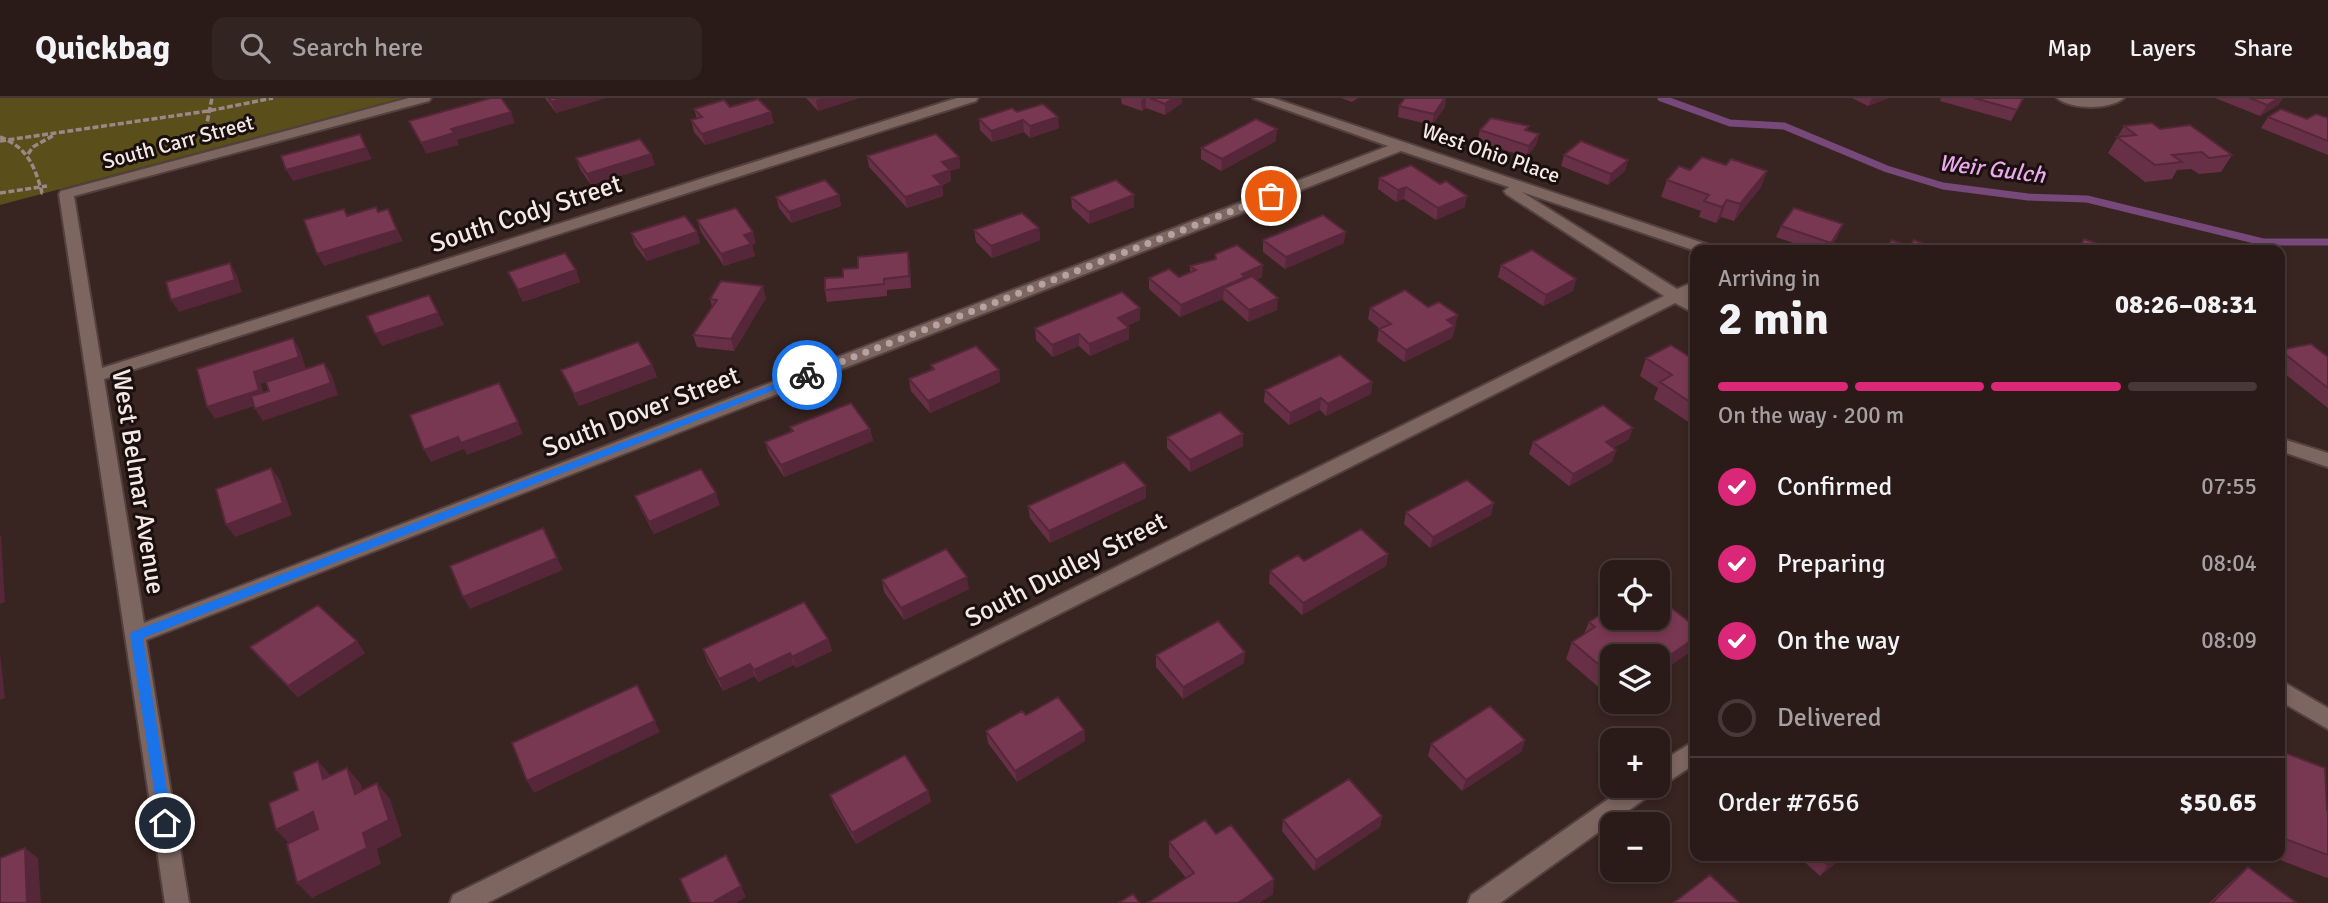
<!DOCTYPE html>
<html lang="en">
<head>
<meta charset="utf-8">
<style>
  body { margin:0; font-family:Signika,sans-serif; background:#322421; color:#f1f3f6; height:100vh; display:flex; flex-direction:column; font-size:26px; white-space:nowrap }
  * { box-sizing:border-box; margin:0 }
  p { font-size:23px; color:#a5a1a2 }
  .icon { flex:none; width:38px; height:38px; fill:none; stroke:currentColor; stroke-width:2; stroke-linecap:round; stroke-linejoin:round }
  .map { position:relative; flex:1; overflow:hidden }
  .sheet { position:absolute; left:1690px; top:147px; width:595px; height:616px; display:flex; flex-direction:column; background:#2a1b18; border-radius:14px; box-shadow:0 4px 10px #0003,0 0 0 2px #463937 }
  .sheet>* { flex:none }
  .fabs { position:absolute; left:1600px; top:462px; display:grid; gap:14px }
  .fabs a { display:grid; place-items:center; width:70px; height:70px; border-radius:14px; background:#2a1b18; box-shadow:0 4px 10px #0003,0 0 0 2px #463937; font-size:35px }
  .pin { position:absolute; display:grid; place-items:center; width:60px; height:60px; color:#fff; margin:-30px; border:4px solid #fff; border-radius:50%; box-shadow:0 2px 7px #0007 }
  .courier { position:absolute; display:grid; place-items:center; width:70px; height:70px; margin:-35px; border:5px solid #1a73e8; border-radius:50%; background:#fff; color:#222; box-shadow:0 2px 9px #0007 }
  .overview em { font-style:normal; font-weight:800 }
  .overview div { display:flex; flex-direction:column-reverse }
  .overview { display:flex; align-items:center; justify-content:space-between; height:119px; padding:0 28px }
  h1 { font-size:46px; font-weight:800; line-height:52px }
  .bar { display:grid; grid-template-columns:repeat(4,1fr); gap:10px 7px; align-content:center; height:84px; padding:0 28px }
  .bar i { height:9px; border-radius:5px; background:#463937 }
  .bar .current { background:#db2777 }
  .bar p { grid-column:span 4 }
  .line { display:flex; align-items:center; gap:18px; padding:0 28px; border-top:2px solid #463937 }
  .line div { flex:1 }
  ol { padding:0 28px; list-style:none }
  li { display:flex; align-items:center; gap:21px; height:77px }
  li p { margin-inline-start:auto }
  li .icon { padding:7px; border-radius:50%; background:#db2777; color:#fff; stroke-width:4 }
  li:last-child { color:#a5a1a2 }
  li i { width:38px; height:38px; border:4px solid #463937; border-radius:50% }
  header { display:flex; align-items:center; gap:42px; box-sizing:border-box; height:98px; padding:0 35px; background:#2a1b18; border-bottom:2px solid #463937 }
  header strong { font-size:33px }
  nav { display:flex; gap:38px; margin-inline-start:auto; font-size:24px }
  .search { width:490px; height:63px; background:#322421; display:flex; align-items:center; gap:18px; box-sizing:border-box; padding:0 24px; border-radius:14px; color:#a5a1a2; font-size:26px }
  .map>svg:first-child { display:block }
</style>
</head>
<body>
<header>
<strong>Quickbag</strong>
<div class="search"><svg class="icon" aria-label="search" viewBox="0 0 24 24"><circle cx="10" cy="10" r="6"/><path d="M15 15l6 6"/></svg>Search here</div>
<nav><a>Map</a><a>Layers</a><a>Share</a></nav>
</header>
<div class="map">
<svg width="2328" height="805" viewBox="0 0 2328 805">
  <rect width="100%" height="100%" fill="#382420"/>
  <path fill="#5a4e1b" d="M0 0H403L0 107Z"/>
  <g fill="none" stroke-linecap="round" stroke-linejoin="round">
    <path stroke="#77487a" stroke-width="7" d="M1661 0 1730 25 1784 28 1887 71 1943 88 2028 99 2087 101 2263 144H2328"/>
    <defs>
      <path id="minor" d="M409 0H431L429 3 74 98 102 270 957 0H978L976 3 104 281 144 525 1388 48 1253 0H1273L1715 149 1717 152 1696 153 1522 94 1677 191 1696 183V194L1688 198 1696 204V216L1675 205 487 805H450L453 797 1664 198 1506 96 1504 93 1509 89 1401 53 146 542 189 805H165L59 96 61 93Z
        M2057 0H2124C2109 12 2072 12 2057 0Z
        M2280 340 2328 355V369L2280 353Z
        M2280 582 2328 610V631L2280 603Z
        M1696 642V665L1665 686 1656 689 1653 695 1500 805H1468L1471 797 1627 688H1657V666Z"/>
    </defs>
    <use href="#minor" stroke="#52413e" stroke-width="4"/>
    <path stroke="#998885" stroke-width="3.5" stroke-dasharray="6 2.5" stroke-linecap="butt" d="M0 39C27 49 35 68 42 95H45
      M204 40 212 0
      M0 43 208 13 273 0
      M28 56 33 49 54 37
      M0 95 47 88"/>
    <use href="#minor" fill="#7d6560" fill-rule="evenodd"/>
  </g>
  <path fill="#683046" d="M545 0H606L556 15Z
    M806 0H859L818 13Z
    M1121 0H1182V5L1165 17 1146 10 1142 13 1122 6Z
    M1341 0H1358L1352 4Z
    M1852 0H1888L1868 8Z
    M1941 0H2021L2023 1 2011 23 1940 3Z
    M2215 0H2283L2278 7 2260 18Z
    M1399 8 1445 9 1432 27 1398 19Z
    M730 9 774 25 705 47 694 34 691 22 697 21 694 11Z
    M1017 14 1059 30 1030 40 1024 34 992 44 980 32 979 21Z
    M2268 19 2307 21 2328 20V57L2261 30Z
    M2124 28 2160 31 2232 57 2221 74 2199 76 2191 71 2177 72 2172 81 2145 84 2108 55Z
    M1480 32 1528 33 1539 36 1536 47 1526 59 1477 43Z
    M1276 43 1221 73 1201 61V50Z
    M651 56 655 67 591 87 580 71 576 60Z
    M1564 57 1628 62 1625 73 1608 87 1561 68Z
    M867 58 959 59 960 70 950 73 951 83 942 87 943 98 907 110 869 69Z
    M1726 67 1767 73 1761 89 1734 123 1721 119 1716 125 1699 119 1701 113 1661 99 1667 82 1690 72Z
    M1379 80 1465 109 1436 122 1404 101 1396 104 1378 91Z
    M839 97 841 108 791 125 779 110 776 99Z
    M1071 99 1134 109 1089 126 1072 110Z
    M697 122 756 145 752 147 755 158 724 168 701 134Z
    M1781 128 1838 138 1828 152H1814L1776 139Z
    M1039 130 1040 142 992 160 976 144 974 132Z
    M697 134 700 145 647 163 635 147 631 135Z
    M1263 142 1344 145 1285 171 1263 154Z
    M908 154 910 166 911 190 887 192V198L827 204 825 192 858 170Z
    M1215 156 1262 179 1256 182 1277 212 1248 224 1223 202V201L1180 219 1149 191V180L1179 179 1190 174V168L1215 162Z
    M1501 167 1576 181 1573 193 1543 208 1498 179Z
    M576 172 580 184 523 204 508 174Z
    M766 200 734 253 697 249 693 237 712 208 710 201Z
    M1140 210V222L1127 228 1129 230V241L1090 258 1079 248 1053 259 1036 242 1035 230Z
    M1370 210 1456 229H1455L1452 240 1404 264 1377 243 1379 231H1380L1368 221Z
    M2280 251 2328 259V310L2280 272Z
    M1646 260 1696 263V329L1654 301 1658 290 1640 278Z
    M652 267 657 279 579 308 561 272Z
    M931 267 999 272 1000 284 930 315 911 293 909 281 932 272Z
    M1372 284 1371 296 1326 318 1320 312 1289 327 1264 304 1265 292Z
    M790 329 870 331 873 343 784 379 769 356 765 344 791 333Z
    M1633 330 1628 342 1613 350 1616 352 1612 364 1569 388 1529 356 1533 344Z
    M1243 336V348L1190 374 1167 350V339Z
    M635 398 720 407 654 436 640 410Z
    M1146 400 1050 445 1030 420 1028 408Z
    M1406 414 1491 417 1430 450 1404 426Z
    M1388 456 1386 468 1302 517 1269 485 1270 473 1304 463Z
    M1696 471V489L1689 483 1694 472Z
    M882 482 969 491 904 522 884 494Z
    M1589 524 1696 529V548L1694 551 1661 574 1657 571V558H1612V587L1603 593 1566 561 1572 544 1584 536Z
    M828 541 832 553 796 570 794 567 758 584 755 578 723 593 707 563 703 551Z
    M250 549 365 555 298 599 260 561Z
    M1156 557 1244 565 1183 601 1156 569Z
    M1026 617 1084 632 1085 643 1017 684 988 645 986 633Z
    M1525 642 1521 654 1462 693 1428 658 1431 646Z
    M2280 653 2328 713V779L2327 780 2270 758H2280Z
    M928 693 931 704 856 746 834 708 830 697Z
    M1382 718 1380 729 1314 773 1282 733 1283 722Z
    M1216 736 1273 796 1259 805H1147L1186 780 1169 759V744Z
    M1798 758H1844L1820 778Z
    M2248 769 2297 805H2209L2235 780Z"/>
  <path fill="#552739" d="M564 0H606L556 15 551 4Z
    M821 0H859L818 13 816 2Z
    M1144 0H1146V10L1142 13 1141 2Z
    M1173 0H1182V5L1165 17V6Z
    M1445 0H1446L1445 9 1432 27 1434 16Z
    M1872 0H1888L1868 8Z
    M2279 0H2283L2278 7 2260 18 2267 7Z
    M511 14 515 25 457 42 459 47 426 56 421 45 451 31Z
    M771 14 774 25 705 47 702 36Z
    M1058 19 1059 30 1030 40V28Z
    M1023 22 1024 34 992 44 991 33Z
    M1277 31 1276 43 1221 73 1222 61Z
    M360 36 372 61 293 83 286 72Z
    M1539 36 1536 47 1526 59 1529 48Z
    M651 56 655 67 591 87 587 76Z
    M959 59 960 70 950 73 951 83 934 89 933 78 942 64Z
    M1628 62 1625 73 1608 87 1611 76Z
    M1767 73 1761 89 1734 123 1740 106Z
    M942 87 943 98 907 110 905 99Z
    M1406 89 1404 101 1396 104 1398 92Z
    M839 97 841 108 791 125 789 114Z
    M1134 97V109L1089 126V114Z
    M1467 98 1465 109 1436 122 1438 110Z
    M1727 102 1721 119 1716 125 1722 109Z
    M388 111 403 143 324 168 317 156Z
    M1843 126 1838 138 1828 152 1831 145Z
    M1039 130 1040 142 992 160 991 148Z
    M697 134 700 145 647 163 643 152Z
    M753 134 756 145 752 147 755 158 724 168 721 156 744 137Z
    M1346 134 1344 145 1285 171 1286 159Z
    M908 154 910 166 911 190 909 178Z
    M230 165 237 177 242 194 179 214 171 202Z
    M1263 167 1262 179 1245 187 1224 190 1223 201 1180 219 1181 207 1242 176Z
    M576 172 580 184 523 204 518 192Z
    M1576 181 1573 193 1543 208 1546 197Z
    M763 188 766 200 734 253 731 241Z
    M429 197 444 227 382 248 375 236Z
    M1278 200 1277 212 1248 224 1249 212Z
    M1140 210V222L1119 231 1118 220Z
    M1458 217 1452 240 1404 264 1406 252 1447 222Z
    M1129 230V241L1090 258 1089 246Z
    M1079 236V248L1053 259 1052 247Z
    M293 240 300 252 306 271 261 286 267 304 215 321 207 309 254 274Z
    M324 265 332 277 338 297 263 323 255 311Z
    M652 267 657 279 579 308 574 296Z
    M999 272 1000 284 930 315 928 303Z
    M1372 284 1371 296 1326 318 1328 306Z
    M1321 300 1320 312 1289 327 1290 315Z
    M518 324 523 336 467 357 461 345Z
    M1633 330 1628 342 1602 356 1606 344Z
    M870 331 873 343 784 379 781 367Z
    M1243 336V348L1190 374V362Z
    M458 339 464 351 431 364 424 352Z
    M1616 352 1612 364 1569 388 1573 376Z
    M271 370 280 382 292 417 235 439 226 427Z
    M1146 388V400L1050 445 1049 433Z
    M716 395 720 407 654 436 649 424Z
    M1494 405 1491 417 1430 450 1433 439Z
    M543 430 563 472 470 511 463 499Z
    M0 437 1 438 5 504 0 506Z
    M1388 456 1386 468 1302 517 1303 505Z
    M967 479 969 491 904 522 901 510Z
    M1696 539V548L1694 551 1661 574 1669 558Z
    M828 541 832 553 796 570 792 559Z
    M357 543 365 555 298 599 288 588Z
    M1654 546 1649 558H1636Z
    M1245 554 1244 565 1183 601V589Z
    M0 555 5 600 0 602Z
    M790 555 794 567 758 584 754 572Z
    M750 566 755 578 723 593 719 581Z
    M1612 575V587L1603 593 1610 576Z
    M637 587 660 634 534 695 527 683Z
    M1084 632 1085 643 1017 684 1015 673Z
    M1525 642 1521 654 1462 693 1466 682Z
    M318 663 332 679 323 681Z
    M347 670 361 686 368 712 355 696Z
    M377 685 390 701 402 738 377 751 381 766 312 800 297 785 363 735Z
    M928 693 931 704 856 746 852 735Z
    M313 714 328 730 291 747 276 732Z
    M1382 718 1380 729 1314 773 1316 762Z
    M25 750 38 760 41 805H27Z
    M1839 758H1844L1820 778 1828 767Z
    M1274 781 1273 796 1259 805H1238Z
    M741 788 746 799 736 805H716L715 803Z"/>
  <path fill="#793851" stroke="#552739" stroke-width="2" d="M491 0H501L511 14 451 31 454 35 421 45 409 23Z
    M549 0H564L551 4Z
    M1150 0H1173L1165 6Z
    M1405 0H1445L1434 16 1399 8Z
    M1974 0H2021L2023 1 2017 12Z
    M2250 0H2279L2267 7Z
    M758 1 771 14 702 36 691 22 702 19 694 11 724 2 730 9Z
    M1043 6 1058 19 1030 28 1023 22 991 33 979 21 1012 10 1017 14Z
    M2281 11 2307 21 2316 16 2328 20V43L2268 19Z
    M1491 20 1529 28 1525 32 1539 36 1529 48 1480 32Z
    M1256 21 1277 31 1222 61 1201 50Z
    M2152 25 2160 31 2190 27 2232 57 2209 60 2202 54 2172 57 2182 64 2155 67 2117 39 2136 37 2124 28Z
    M360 36 366 50 286 72 281 58Z
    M936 36 959 59 942 64 950 72 933 78 942 87 905 99 867 58Z
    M640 41 651 56 587 76 576 60Z
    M1581 43 1628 62 1611 76 1564 57Z
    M1702 59 1726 67 1731 61 1767 73 1740 106 1727 102 1722 109 1704 103 1709 97 1667 82 1679 68 1690 72Z
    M1411 67 1440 86 1446 83 1467 98 1438 110 1406 89 1398 92 1379 80Z
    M825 82 839 97 789 114 776 99Z
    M1116 82 1134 97 1089 114 1071 99Z
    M376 109 378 114 388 111 397 132 317 156 304 122 344 111 347 118Z
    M736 110 753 134 744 137 751 146 721 156 697 122Z
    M1794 110 1843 126 1831 145 1781 128Z
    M1022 115 1039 130 991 148 974 132Z
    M1323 117 1346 134 1286 159 1263 142Z
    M685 118 697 134 643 152 631 135Z
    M2084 141 2116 152H2078Z
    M1892 142 1909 149 1914 142 1940 152H1884Z
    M1237 147 1263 167 1242 176 1245 179 1181 207 1149 180 1169 171 1179 179 1196 172 1190 168 1216 161 1215 156Z
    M1532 152 1576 181 1546 197 1501 167Z
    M908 154 909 178 884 181V186L825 192V180L843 179V171L858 170V159Z
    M565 155 576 172 518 192 508 174Z
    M230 165 235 182 171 202 166 184Z
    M1252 178 1278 200 1249 212 1224 190Z
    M721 183 763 188 731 241 693 237 717 202 710 201Z
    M1405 192 1428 209 1439 204 1458 217 1447 222 1455 228 1406 252 1379 231 1391 226 1370 210Z
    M1122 194 1140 210 1118 220 1129 230 1089 246 1079 236 1052 247 1035 230Z
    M429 197 438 215 375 236 367 218Z
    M293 240 299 259 254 274 259 292 207 309 197 271Z
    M638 244 652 267 574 296 561 272Z
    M2311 246 2328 259V290L2280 252Z
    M1671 247 1696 263V308L1660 284 1672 277 1646 260Z
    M976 248 999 272 928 303 909 281 934 271 931 267Z
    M1340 257 1372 284 1328 306 1321 300 1290 315 1265 292Z
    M324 265 331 285 255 311 251 298 269 293 266 284Z
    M499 285 518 324 461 345 458 339 424 352 410 317Z
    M851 305 870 331 781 367 765 344 793 333 790 329Z
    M1603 307 1633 330 1606 344 1616 352 1573 376 1533 344Z
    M1220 314 1243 336 1190 362 1167 339Z
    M1124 364 1146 388 1049 433 1028 408Z
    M271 370 283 405 226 427 216 391Z
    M701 371 716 395 649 424 635 398Z
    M1467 382 1494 405 1433 439 1406 414Z
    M543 430 557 460 463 499 450 468Z
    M1361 431 1388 456 1303 505 1270 473 1298 457 1304 463Z
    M946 451 967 479 901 510 882 482Z
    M1657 499 1696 529V539L1669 558 1654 546 1636 558H1612V575L1610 576 1572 544 1595 529 1589 524 1612 509V520H1657Z
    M804 504 828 541 792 559 790 555 754 572 750 566 719 581 703 551Z
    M318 507 357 543 288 588 250 549Z
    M1218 523 1245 554 1183 589 1156 557Z
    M637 587 655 623 527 683 512 645Z
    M1058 599 1084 632 1015 673 986 633 1022 613 1026 617Z
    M1490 608 1525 642 1466 682 1431 646Z
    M2280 653 2325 670 2327 712 2328 713V757L2280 739Z
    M905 657 928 693 852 735 830 697Z
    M318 663 323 681 347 670 355 696 377 685 389 722 363 735 367 750 297 785 287 746 318 731 313 714 276 732 269 705 298 692 293 674Z
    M1349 681 1382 718 1316 762 1283 722Z
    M1205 722 1216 736 1231 727 1274 781 1238 805H1147L1194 775 1169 744Z
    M25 750 27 805H0V760Z
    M726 757 741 788 715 803 716 805H691L680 781Z
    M1817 758H1839L1828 767Z
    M2248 769 2297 805H2212Z
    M1710 777 1740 805H1673Z
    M1133 796 1140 805H1118Z"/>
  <path fill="#1a73e8" d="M803 275 812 277 143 540 172 725 170 729H160L130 537 132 534Z"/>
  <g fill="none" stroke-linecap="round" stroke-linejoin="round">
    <path stroke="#b4a3a0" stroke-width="7" stroke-dasharray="0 12.6" d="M807 277 1271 98"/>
  </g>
  <g text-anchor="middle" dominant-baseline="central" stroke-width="6" stroke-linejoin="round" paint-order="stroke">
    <g font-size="21" fill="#f6e8e5" stroke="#19100e">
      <text transform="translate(178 44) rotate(-15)">South Carr Street</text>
      <text transform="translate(1491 55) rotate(19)">West Ohio Place</text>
    </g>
    <g font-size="23" font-style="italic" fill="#eea8f2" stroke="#19100e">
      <text transform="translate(1992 71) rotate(7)">Weir Gulch</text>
    </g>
    <g font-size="26" fill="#f6e8e5" stroke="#19100e">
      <text transform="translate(526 116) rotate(-18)">South Cody Street</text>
      <text transform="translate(641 314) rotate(-21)">South Dover Street</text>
      <text transform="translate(138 384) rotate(81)">West Belmar Avenue</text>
      <text transform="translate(1066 472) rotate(-27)">South Dudley Street</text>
    </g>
  </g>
</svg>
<div class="fabs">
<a><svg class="icon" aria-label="locate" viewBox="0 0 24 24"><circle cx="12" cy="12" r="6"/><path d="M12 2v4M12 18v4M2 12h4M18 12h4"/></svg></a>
<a><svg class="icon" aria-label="layers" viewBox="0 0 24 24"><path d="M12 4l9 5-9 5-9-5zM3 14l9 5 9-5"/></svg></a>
<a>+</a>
<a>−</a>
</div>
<div class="pin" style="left:1271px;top:98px;background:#ea580c"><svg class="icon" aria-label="bag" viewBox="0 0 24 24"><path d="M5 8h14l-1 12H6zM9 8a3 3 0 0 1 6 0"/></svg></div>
<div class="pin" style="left:165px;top:725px;background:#1f2937"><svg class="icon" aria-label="home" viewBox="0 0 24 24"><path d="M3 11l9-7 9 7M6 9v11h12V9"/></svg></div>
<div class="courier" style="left:807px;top:277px"><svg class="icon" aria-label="bike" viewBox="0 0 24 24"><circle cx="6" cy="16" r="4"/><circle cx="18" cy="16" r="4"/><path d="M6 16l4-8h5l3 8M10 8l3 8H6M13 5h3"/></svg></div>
<section class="sheet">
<div class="overview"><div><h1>2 min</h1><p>Arriving in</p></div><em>08:26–08:31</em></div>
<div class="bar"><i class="current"></i><i class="current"></i><i class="current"></i><i></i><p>On the way · 200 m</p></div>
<ol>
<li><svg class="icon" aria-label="check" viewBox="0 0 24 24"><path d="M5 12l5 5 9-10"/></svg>Confirmed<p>07:55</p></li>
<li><svg class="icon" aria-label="check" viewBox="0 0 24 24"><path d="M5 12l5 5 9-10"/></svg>Preparing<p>08:04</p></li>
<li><svg class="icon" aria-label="check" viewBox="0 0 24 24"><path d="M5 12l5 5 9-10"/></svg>On the way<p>08:09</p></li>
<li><i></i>Delivered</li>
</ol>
<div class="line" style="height:91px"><div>Order #7656</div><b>$50.65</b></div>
</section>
</div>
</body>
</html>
